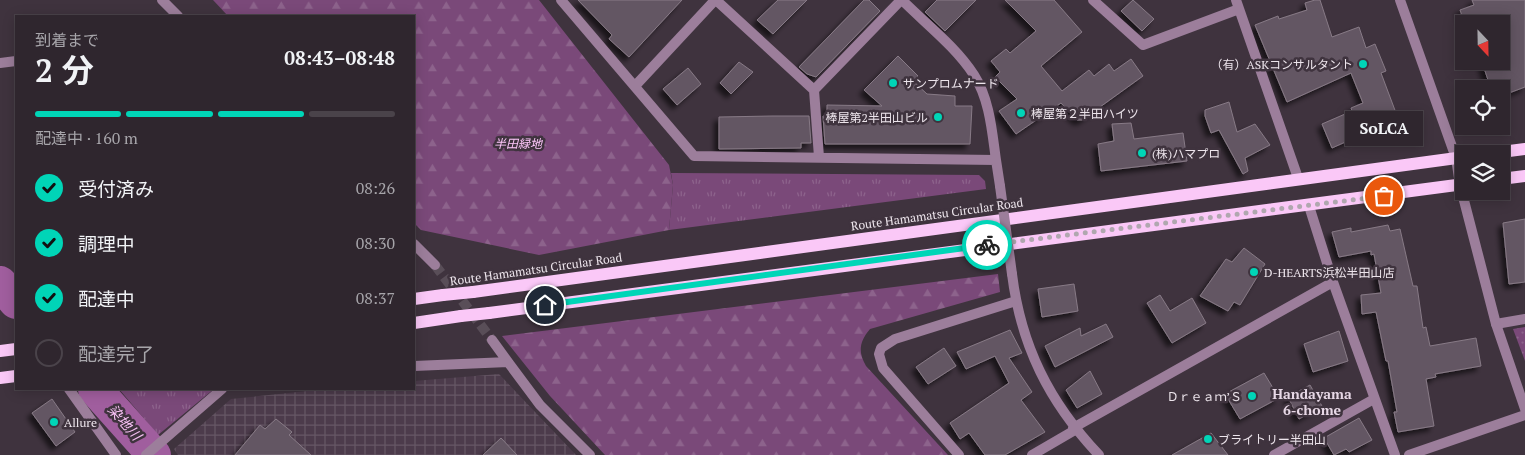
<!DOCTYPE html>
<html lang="ja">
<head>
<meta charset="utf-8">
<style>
  body { margin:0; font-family:"PT Serif","Noto Sans JP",serif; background:#3b323a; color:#f1f3f6; height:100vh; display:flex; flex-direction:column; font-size:19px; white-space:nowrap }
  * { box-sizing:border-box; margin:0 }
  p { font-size:16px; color:#a7a5aa }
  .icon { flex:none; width:28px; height:28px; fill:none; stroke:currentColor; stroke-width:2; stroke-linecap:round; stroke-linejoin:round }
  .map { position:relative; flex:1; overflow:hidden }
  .details { position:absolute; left:15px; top:15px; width:400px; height:375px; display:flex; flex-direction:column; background:#2f262e; border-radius:0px; box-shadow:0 2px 12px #0003,0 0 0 1px #4a434a }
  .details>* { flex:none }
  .needle { width:32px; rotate:158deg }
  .controls { position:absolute; left:1455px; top:15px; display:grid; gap:10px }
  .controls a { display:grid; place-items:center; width:55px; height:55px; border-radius:0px; background:#2f262e; box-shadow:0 2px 12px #0003,0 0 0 1px #4a434a; font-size:25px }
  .pin { position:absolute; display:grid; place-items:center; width:42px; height:42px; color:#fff; margin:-21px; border:2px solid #fff; border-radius:50%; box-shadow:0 1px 5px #0007 }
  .courier { position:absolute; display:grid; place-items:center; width:50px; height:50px; margin:-25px; border:4px solid #00d5b7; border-radius:50%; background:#fff; color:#222; box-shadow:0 1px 6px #0007 }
  .bubble { position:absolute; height:35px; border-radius:0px; background:#2f262e; box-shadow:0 2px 12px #0003,0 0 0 1px #4a434a; font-size:16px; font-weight:700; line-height:35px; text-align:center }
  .head em { font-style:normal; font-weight:700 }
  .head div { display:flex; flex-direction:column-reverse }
  .head { display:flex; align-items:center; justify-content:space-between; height:85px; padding:0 20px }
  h1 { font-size:32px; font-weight:700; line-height:38px }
  .bar { display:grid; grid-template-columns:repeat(4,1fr); gap:8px 5px; align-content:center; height:60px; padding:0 20px }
  .bar i { height:6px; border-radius:4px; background:#4a434a }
  .bar .on { background:#00d5b7 }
  .bar p { grid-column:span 4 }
  ol { padding:0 20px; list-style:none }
  li { display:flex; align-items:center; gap:15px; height:55px }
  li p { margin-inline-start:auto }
  li .icon { padding:5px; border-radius:50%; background:#00d5b7; color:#111; stroke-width:4 }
  li:last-child { color:#a7a5aa }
  li i { width:28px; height:28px; border:2px solid #4a434a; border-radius:50% }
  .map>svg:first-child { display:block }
</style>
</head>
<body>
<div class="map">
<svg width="1525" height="455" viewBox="0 0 1525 455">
  <defs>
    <pattern id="industrial-grid" width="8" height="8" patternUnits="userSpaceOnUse" patternTransform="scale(1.25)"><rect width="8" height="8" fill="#4c3b4b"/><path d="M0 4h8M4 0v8" fill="none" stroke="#665765"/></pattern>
    <pattern id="grass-tufts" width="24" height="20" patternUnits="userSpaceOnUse" patternTransform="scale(1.25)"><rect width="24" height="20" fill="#7a4979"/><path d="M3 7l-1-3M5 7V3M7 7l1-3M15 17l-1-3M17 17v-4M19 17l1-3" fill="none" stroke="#8d638c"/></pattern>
    <pattern id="forest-firs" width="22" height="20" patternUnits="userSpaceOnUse" patternTransform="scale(1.25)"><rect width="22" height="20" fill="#7a4979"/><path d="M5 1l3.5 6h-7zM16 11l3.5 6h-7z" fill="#8d638c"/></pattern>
    <pattern id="park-dots" width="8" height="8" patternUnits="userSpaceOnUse" patternTransform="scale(1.25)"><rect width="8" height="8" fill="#7a4979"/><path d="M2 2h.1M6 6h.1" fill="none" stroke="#8d638c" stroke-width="1.8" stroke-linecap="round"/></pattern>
    <filter id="shadow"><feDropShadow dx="-4.5" dy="4.5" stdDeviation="2.5" flood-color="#0009"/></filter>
  </defs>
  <rect width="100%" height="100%" fill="#3f333e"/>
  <path fill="url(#industrial-grid)" d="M499 374 576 455H178L174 449 231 399 327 389H414V381Z"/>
  <path fill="url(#grass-tufts)" d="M671 173 979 175 985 181 986 189 669 230 673 185Z
    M119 389H214L158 435Z"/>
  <path fill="url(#forest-firs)" d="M213 0H539L669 165 673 185 669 230 539 255 421 230 414 223V16H228Z
    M998 274 1000 292 870 329C859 342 858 352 866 366L948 455H605L550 396 502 336Z"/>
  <path fill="url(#park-dots)" d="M1525 327V361L1513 329Z"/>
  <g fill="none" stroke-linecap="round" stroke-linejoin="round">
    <path stroke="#a05e9e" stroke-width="34" d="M0 283 16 302
      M95 389 154 455"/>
  </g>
  <path fill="#645763" stroke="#877a86" filter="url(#shadow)" d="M578 0H682L629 57 609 39 612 35Z
    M778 0H807L773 34 757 20Z
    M864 0H869L880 11 816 77 807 74 799 67Z
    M937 0H976L945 31 925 12Z
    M1005 0H1054L1082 32 1041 66 1062 91 1089 70 1094 76 1109 64 1114 71 1131 59 1143 76 1082 120H1077L1061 103 1016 134 999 111 1017 99 995 77 1000 72 991 61 1006 49 1010 53 1036 31Z
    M1133 0 1154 19 1142 31 1121 11Z
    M1315 0H1320L1332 37 1359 27 1366 48 1375 44 1386 71 1381 73 1402 129 1382 136 1379 127 1332 148 1322 124 1352 111 1351 108 1363 103 1351 73 1287 102 1255 25 1278 16 1279 19 1307 10 1305 3Z
    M1472 0H1525V87L1501 96V89H1491L1483 65 1501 61V24H1465L1460 10 1474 5Z
    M898 56 918 76 913 81 927 94 955 96V106H972L970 144H825L823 116H827V105L882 106 864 90Z
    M739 62 753 72 731 94 720 83Z
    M688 68 701 84 677 105 663 89Z
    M1229 102 1237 132 1255 124 1270 145 1245 158 1248 171 1243 174 1219 130 1211 133 1205 116V110Z
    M772 116H809L811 143H801V148L719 149V117Z
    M1131 123 1134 139 1183 133 1187 161 1101 171 1098 144 1114 141 1112 124Z
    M1525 219V282L1509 284 1503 223Z
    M1388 225 1390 231 1400 229 1413 286H1417L1423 328 1426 327 1430 346 1476 338 1481 366 1435 374 1436 377 1426 379 1434 426 1398 432 1394 412H1397L1388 361H1386L1376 312 1362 314 1361 295 1381 293 1374 254 1371 255V251L1339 257 1332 232 1351 228V232Z
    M1244 248 1265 264 1240 305 1234 302 1228 311 1200 296 1226 259 1232 262Z
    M1074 284 1078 311 1042 317 1038 289Z
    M1160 295 1170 311 1192 298 1206 323 1172 343 1147 303Z
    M1106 324 1113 337 1055 367 1045 346 1080 328 1081 336Z
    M1010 330 1022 353 1009 358 1032 392 1021 400 1045 432 1005 455H985L969 433 960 439 950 423 1009 383 995 356 966 369 957 352Z
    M1339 331 1348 361 1313 372 1304 344Z
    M944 348 956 366 928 384 916 367Z
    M1090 371 1102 394 1077 408 1066 390Z
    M1264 373 1279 398 1240 419 1225 394Z
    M1310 385 1322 406 1299 419 1288 397Z
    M52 399 75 432 56 446 32 413Z
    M1359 418 1372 440 1349 452 1346 449 1334 455 1324 438Z
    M276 419 292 432 289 435 311 455H235L260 425 265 429Z
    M1211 433 1228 455H1172Z
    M501 438 517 455H483Z"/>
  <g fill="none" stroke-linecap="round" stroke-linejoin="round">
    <path stroke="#594e58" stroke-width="10" stroke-dasharray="10 5" stroke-linecap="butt" d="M435 265 492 340"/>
    <path stroke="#9c7e9b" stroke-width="10" d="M162 0 178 16
      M561 0 694 156 996 160C992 132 990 100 974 75 956 47 926 24 902 0
      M716 0 814 90
      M1093 0 1143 45 1239 9
      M1236 0 1298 178
      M0 63 16 61
      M635 86 715 0
      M819 157 814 90 901 0
      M996 160 1000 186
      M1309 206 1333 282 1395 455
      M414 244 435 265
      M1012 274C1021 346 1049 402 1099 455
      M1496 324 1525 319
      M492 340 508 362
      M414 366 508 362 540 405 590 455
      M69 389 116 455
      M1073 428 1333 282
      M146 455 222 389
      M959 455 883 368 879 354 881 348 895 339 1016 301
      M1032 455 1075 430
      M1274 455 1374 399
      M1409 455 1525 415"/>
    <path stroke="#9c7e9b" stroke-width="10" d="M1400 0 1456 158 1460 185 1496 324 1525 409"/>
    <path stroke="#fac8f7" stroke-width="12" d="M1486 154 1525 149
      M1501 179 1525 176
      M473 292 1464 157
      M414 299 443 295
      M489 313 1464 184
      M414 323 461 316
      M0 351 16 349
      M0 378 16 376"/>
    <path stroke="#9c7e9b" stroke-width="10" d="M1000 186 1012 274"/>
    <path stroke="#fac8f7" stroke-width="12" d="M443 295 473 292
      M461 316 489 313"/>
  </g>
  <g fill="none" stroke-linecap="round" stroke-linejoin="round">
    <path stroke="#b0a7af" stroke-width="5" stroke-dasharray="0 9" d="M987 245 1384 196"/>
    <path stroke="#00d5b7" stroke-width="6" d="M545 305 987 245"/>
  </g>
  <g fill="#00d5b7" stroke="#3f333e" stroke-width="2">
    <circle cx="1363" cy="64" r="5"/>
    <circle cx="893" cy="83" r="5"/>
    <circle cx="1021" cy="113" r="5"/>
    <circle cx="938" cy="117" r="5"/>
    <circle cx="1142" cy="153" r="5"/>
    <circle cx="1254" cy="272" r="5"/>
    <circle cx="1252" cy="396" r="5"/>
    <circle cx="54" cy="422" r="5"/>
    <circle cx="1208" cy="439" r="5"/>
  </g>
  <g text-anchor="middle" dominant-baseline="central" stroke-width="5" stroke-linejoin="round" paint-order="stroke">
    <g font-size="12" fill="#ede5ec" stroke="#3f333e" text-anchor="start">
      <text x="1353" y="64" text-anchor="end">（有）ASKコンサルタント</text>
      <text x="903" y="83">サンプロムナード</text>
      <text x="1031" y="113">棒屋第２半田ハイツ</text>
      <text x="928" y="117" text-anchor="end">棒屋第2半田山ビル</text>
      <text x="1152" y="153">(株)ハマプロ</text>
      <text x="1264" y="272">D-HEARTS浜松半田山店</text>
      <text x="1242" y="396" text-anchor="end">Ｄｒｅａｍ’Ｓ</text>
      <text x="64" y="422">Allure</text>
      <text x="1218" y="439">ブライトリー半田山</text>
    </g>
    <g font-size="12" font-style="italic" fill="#fec7fb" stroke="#3f333e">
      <text x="518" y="143">半田緑地</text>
    </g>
    <g font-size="12" fill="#ede5ec" stroke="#3f333e">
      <text transform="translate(937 214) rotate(-8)">Route Hamamatsu Circular Road</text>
      <text transform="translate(536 269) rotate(-8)">Route Hamamatsu Circular Road</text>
    </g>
    <g font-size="14" font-weight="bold" fill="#e7d8e6" stroke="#3f333e">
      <text x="1312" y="393">Handayama<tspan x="1312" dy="16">6-chome</tspan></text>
    </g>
    <g font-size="14" font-style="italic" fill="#f7c1f4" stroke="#3f333e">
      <text transform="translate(125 422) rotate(48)">染地川</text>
    </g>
  </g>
</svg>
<div class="controls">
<a><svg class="needle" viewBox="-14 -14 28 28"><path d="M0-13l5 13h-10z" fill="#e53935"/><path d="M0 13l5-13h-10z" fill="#a7a5aa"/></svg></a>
<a><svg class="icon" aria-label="locate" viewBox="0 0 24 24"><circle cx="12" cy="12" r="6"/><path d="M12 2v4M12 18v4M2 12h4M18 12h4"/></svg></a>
<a><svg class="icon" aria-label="layers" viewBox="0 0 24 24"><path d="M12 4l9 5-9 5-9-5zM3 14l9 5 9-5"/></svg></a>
</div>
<div class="pin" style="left:1384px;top:196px;background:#ea580c"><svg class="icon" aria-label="bag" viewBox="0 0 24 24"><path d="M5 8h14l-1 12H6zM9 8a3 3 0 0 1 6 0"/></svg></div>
<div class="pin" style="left:545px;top:305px;background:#1f2937"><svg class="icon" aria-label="home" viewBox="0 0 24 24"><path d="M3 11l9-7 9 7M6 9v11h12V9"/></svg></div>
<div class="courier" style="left:987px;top:245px"><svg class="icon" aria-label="bike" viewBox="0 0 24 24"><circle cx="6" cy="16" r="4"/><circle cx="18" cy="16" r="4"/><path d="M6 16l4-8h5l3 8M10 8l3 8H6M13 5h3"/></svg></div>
<div class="bubble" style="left:1345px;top:111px;width:78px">SoLCA</div>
<section class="details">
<div class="head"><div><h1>2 分</h1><p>到着まで</p></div><em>08:43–08:48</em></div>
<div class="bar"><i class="on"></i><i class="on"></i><i class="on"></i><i></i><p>配達中 · 160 m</p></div>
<ol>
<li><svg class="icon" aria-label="check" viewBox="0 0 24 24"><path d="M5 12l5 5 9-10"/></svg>受付済み<p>08:26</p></li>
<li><svg class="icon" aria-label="check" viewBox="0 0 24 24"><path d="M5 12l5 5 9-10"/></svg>調理中<p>08:30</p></li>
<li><svg class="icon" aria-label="check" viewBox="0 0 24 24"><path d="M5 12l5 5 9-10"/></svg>配達中<p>08:37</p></li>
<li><i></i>配達完了</li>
</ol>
</section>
</div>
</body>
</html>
